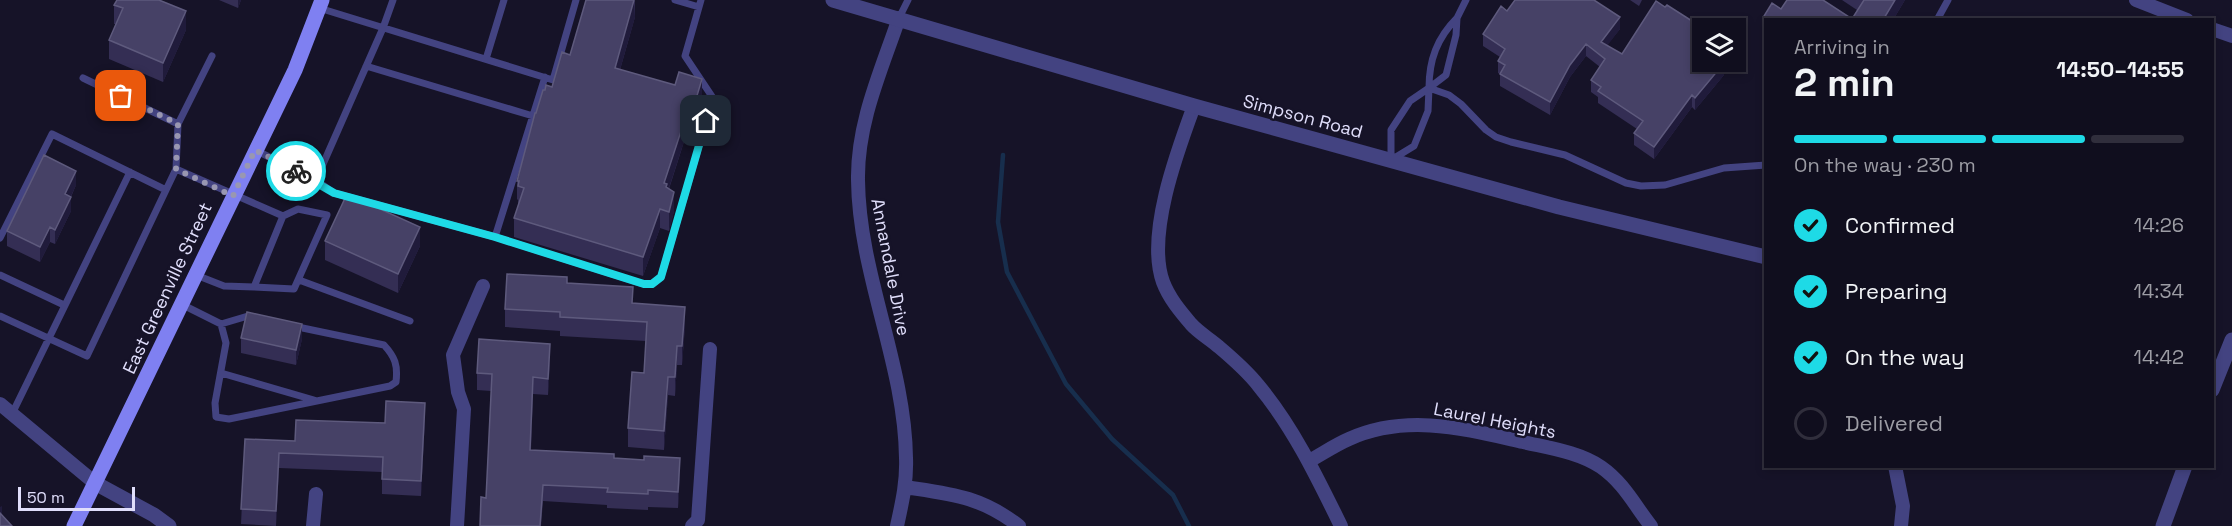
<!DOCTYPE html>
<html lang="en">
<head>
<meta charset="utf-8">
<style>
  body { margin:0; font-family:"Space Grotesk",sans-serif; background:#1e1c2b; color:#f1f3f6; height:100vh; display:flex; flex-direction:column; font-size:22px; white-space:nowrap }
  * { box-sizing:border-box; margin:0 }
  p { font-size:20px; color:#9c9ca4 }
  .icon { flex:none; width:33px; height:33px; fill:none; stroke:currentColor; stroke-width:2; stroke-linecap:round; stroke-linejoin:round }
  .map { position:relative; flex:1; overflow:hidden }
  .panel { position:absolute; left:1764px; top:18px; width:450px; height:450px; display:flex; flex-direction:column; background:#100e1e; border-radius:0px; box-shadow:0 3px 9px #0003,0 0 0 2px #302e3c }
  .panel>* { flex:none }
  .tools { position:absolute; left:1692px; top:18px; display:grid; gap:12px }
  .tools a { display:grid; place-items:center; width:54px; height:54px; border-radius:0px; background:#100e1e; box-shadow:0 3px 9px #0003,0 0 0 2px #302e3c; font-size:30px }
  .scale { position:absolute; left:18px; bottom:15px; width:117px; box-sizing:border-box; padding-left:6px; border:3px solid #e0defb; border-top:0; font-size:16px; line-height:21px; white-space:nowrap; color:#e0defb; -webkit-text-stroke:4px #161328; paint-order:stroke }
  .pin { position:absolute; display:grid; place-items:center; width:51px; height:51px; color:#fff; margin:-26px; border-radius:12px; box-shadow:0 3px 9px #0006 }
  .courier { position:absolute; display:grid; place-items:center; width:60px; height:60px; margin:-30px; border:4px solid #1edae6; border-radius:50%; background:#fff; color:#222; box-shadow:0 2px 8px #0007 }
  .headline em { font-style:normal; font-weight:700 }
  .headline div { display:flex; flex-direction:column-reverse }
  .headline { display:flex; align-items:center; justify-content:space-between; height:102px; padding:0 30px }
  h1 { font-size:39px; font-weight:700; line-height:45px }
  .bar { display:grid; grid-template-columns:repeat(4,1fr); gap:9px 6px; align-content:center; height:72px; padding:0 30px }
  .bar i { height:8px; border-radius:4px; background:#302e3c }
  .bar .on { background:#1edae6 }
  .bar p { grid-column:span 4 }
  ol { padding:0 30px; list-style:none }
  li { display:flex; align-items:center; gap:18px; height:66px }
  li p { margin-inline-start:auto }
  li .icon { padding:6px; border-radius:50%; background:#1edae6; color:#111; stroke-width:4 }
  li:last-child { color:#9c9ca4 }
  li i { width:33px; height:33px; border:3px solid #302e3c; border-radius:50% }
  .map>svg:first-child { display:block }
</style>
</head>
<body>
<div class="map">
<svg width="2232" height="526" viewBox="0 0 2232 526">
  <rect width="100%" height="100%" fill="#161328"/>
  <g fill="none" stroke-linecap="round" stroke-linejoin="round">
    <path stroke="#172e4d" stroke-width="4.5" d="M1003 155 998 222 1007 272 1066 384 1112 439 1173 495 1189 526"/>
    <path stroke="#434381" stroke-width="7" d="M675 0 699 7 701 0
      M319 8 553 80 576 0
      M899 18 908 0
      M1457 18 1456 35 1446 75 1429 88C1429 60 1437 38 1457 18Z
      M1457 18 1466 0
      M1937 20 1948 0
      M486 59 504 0
      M366 66 533 116
      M83 78 178 124 176 169
      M1429 88 1449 95 1461 104 1486 130 1496 137 1511 142 1565 155 1626 183 1641 186 1665 185 1724 168 1766 165
      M1429 88 1428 111 1414 146 1391 160V130L1410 101Z
      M178 124 212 56
      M255 150 316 180 383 28 393 0
      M316 180 334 193 495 237 545 77
      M495 237 643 284H652L661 277 713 98 685 56 699 7
      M0 238 52 134 166 190
      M0 275 64 305
      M196 275 224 286 254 287
      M299 280 410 321
      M181 304 221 324 226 343 215 403 216 417 229 419 390 386 396 382C398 365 395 357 384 345L293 326
      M0 316 87 356 176 169 283 216 298 209 327 215 294 289 254 287 283 216
      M221 324 248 316 253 317
      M221 373 314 400
      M12 414 130 172"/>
    <path stroke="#434381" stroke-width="14" d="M2136 0 2187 20
      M2212 29 2232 36
      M1194 106C1177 152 1146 235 1163 282 1169 298 1180 311 1191 324 1199 333 1210 339 1219 347 1232 358 1247 371 1258 385 1293 427 1317 477 1341 526
      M0 404 95 483
      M1309 461C1322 454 1335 445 1349 439 1407 413 1465 429 1523 442 1549 448 1579 452 1601 467 1624 483 1635 506 1651 526
      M1895 466 1903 506 1901 526
      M905 487C951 494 980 496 1019 526
      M313 526 316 494
      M457 526 464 409 458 392 453 355 483 286
      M692 526 698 520 710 349
      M897 526C902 503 907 482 906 458 905 364 859 275 858 180 857 123 881 71 899 18"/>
    <path stroke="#434381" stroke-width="15" d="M833 0 1194 106 1559 207 1766 257
      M2212 390 2232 340
      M95 483 154 515 169 526
      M2163 526 2185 466"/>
    <path stroke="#7f80f1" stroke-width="15" d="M74 526 295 70 322 0"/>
  </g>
  <path fill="#342e54" d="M219 0H241L238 8Z
    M635 0V17L620 70 702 98 693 128 689 126 669 189 674 211 669 231 660 228 643 276 514 237V218L518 205V200L517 199V181L536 113 545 90 552 87 570 55Z
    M1630 0H1642L1639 6Z
    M1842 0H1905L1893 20H1766V35L1764 33V16L1781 9 1852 19 1857 10Z
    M114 5 186 30 163 82 109 59V40L116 24H114Z
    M1507 11 1620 29 1607 45 1622 54 1702 62 1724 75 1695 110 1692 107 1654 159 1634 145V133L1637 129 1598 103V97L1591 92V80L1600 67 1586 56 1570 77 1550 115 1500 86V74L1498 73V61L1500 57 1483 46V34Z
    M76 185 71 197V211L55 244 50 242 40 262 7 246V231Z
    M325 241 420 246 398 293 325 260Z
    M567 283 633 303 685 326 682 365H677L675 396 668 395 664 450 628 447V428L644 373 646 341 560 336V331L505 327V309Z
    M241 338 302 339 296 365 241 353Z
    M550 361 548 395 533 394 531 450 614 458 680 475 678 508 648 507V510L607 508V505L543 501 541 526H480L486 498 491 391 477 390V373Z
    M425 418 421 496 382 494V472L279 468 276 526 241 524 245 439 295 441 385 423Z"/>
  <path fill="#201b3b" d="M238 0H241L238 8Z
    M634 0 635 17 615 87V68Z
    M1895 0H1905L1893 20H1883Z
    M186 11V30L163 82V63Z
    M1620 17V29L1601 54V42Z
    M1586 44V56L1570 77 1550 115V102L1570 65Z
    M1724 63V75L1695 110V98Z
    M702 79V98L693 128V109Z
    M1692 95V107L1654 159V147Z
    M689 107V126L667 194 664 183Z
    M76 171V185L65 209V194Z
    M674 192V211L669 231V212Z
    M71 197V211L55 244V230Z
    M660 209V228L643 276V257Z
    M50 227V242L40 262V247Z
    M420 227V246L398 293V274Z
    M685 307V326L682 365V346Z
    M302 324V339L296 365V350Z
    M550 344V361L548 395V379Z
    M677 346V365L675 396V377Z
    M533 377V394L530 467V450Z
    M668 377V395L664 450V431Z
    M425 403V418L421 496V481Z
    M279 453V468L276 526V511Z
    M680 458V475L678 508V492Z
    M2 506V521L0 522V507Z"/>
  <path fill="#464166" stroke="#5e5a7d" stroke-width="1.5" d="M117 0H159L186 11 163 63 109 40 123 8 114 5Z
    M586 0H634L615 68 675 85 679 72 702 79 693 109 689 107 664 183 667 184 666 187 674 192 669 212 660 209 643 257 514 218 524 188 518 186 519 181H517L535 113H536L543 90H545L546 85 552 87 562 52 570 55Z
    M1515 0H1594L1620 17 1601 42 1622 54 1656 1 1665 7 1667 5 1703 28 1702 62H1722L1724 63 1695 98 1692 95 1654 147 1634 133 1643 121 1598 91 1601 87 1591 80 1605 59 1586 44 1570 65 1550 102 1500 74 1505 65 1498 61 1505 49 1483 34 1501 6 1507 11Z
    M1787 0H1823L1852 19 1864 0H1895L1883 20H1769L1764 16 1772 3 1781 9Z
    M44 155 76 171 65 194 71 197 55 230 50 227 40 247 7 231Z
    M347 194 420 227 398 274 325 241Z
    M507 274 567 277V283L633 287 632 303 685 307 682 346H677L675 377H668L664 431 628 428 632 372 644 373 647 322 560 317V312L505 309Z
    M247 312 302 324 296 350 241 338Z
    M479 339 550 344 548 379 533 377 530 450 614 454V458L644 460V456L680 458 678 492 648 490V494L607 492 608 488 543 485 540 526H480L481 497 486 498 492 374 477 373Z
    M386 401 425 403 421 481 382 479 383 457 279 453 276 511 241 509 245 439 295 441 296 420 385 423Z
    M0 513 12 526H0Z"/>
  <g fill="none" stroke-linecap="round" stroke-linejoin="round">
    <path stroke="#9997b1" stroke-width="6" stroke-dasharray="0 10.8" d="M121 96 178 124 176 169 233 196 255 150 296 171"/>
    <path stroke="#1edae6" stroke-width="8" d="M296 171 334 193 495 237 644 284H652L661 277 706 121"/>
  </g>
  <g text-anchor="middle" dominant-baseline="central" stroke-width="5" stroke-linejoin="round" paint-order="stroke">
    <g font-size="18" fill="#e0defb" stroke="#161328">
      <text transform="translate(1303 116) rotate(15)">Simpson Road</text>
      <text transform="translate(891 267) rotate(79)">Annandale Drive</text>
      <text transform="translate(167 288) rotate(-65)">East Greenville Street</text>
      <text transform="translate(1495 420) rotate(11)">Laurel Heights</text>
    </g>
  </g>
</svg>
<div class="tools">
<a><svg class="icon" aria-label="layers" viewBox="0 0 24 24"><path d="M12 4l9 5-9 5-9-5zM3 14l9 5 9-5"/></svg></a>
</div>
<div class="scale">50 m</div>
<div class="pin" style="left:121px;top:96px;background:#ea580c"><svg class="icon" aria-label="bag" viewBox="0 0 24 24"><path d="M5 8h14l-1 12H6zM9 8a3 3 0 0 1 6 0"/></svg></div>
<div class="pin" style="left:706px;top:121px;background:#1f2937"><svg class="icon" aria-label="home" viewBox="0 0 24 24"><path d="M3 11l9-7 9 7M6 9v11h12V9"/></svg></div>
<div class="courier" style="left:296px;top:171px"><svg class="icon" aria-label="bike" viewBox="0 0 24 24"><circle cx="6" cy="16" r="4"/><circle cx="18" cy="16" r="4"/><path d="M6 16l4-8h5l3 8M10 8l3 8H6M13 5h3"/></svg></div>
<section class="panel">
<div class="headline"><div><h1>2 min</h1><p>Arriving in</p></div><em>14:50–14:55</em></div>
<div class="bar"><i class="on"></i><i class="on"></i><i class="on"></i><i></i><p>On the way · 230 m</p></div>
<ol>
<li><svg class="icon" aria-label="check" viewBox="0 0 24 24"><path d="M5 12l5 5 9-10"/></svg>Confirmed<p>14:26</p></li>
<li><svg class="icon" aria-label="check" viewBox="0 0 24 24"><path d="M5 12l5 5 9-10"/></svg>Preparing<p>14:34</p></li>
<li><svg class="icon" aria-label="check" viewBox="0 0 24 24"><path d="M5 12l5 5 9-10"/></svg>On the way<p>14:42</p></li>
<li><i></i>Delivered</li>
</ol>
</section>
</div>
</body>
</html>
